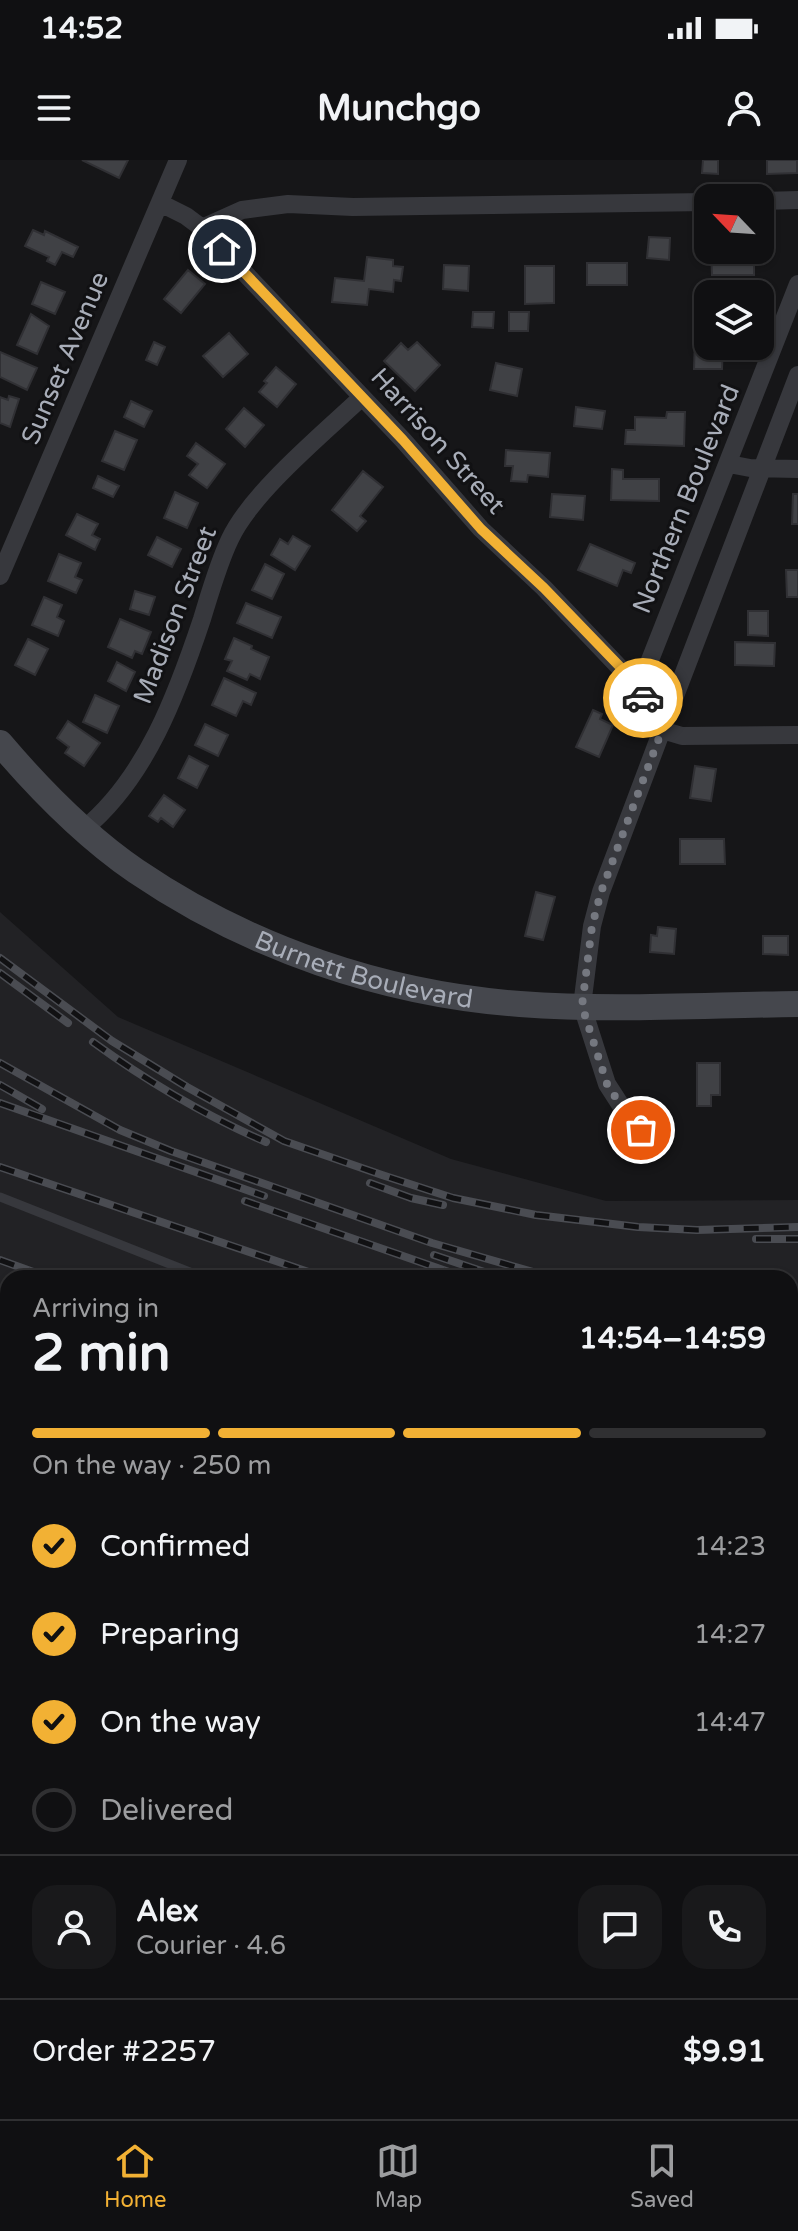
<!DOCTYPE html>
<html lang="en">
<head>
<meta charset="utf-8">
<style>
  body { margin:0; font-family:"Varela Round",sans-serif; background:#19191b; color:#f1f3f6; height:100vh; display:flex; flex-direction:column; font-size:30px; white-space:nowrap }
  * { box-sizing:border-box; margin:0 }
  p { font-size:26px; color:#9c9d9f }
  .icon { flex:none; width:44px; height:44px; fill:none; stroke:currentColor; stroke-width:2; stroke-linecap:round; stroke-linejoin:round }
  .map { position:relative; flex:1; overflow:hidden }
  .drawer { position:absolute; left:0px; top:1110px; width:798px; height:850px; display:flex; flex-direction:column; background:#101012; border-radius:24px 24px 0 0; box-shadow:0 2px 6px #0004,0 0 0 2px #303032 }
  .drawer>* { flex:none }
  .needle { width:52px; rotate:295deg }
  .buttons { position:absolute; left:694px; top:24px; display:grid; gap:16px }
  .buttons a { display:grid; place-items:center; width:80px; height:80px; border-radius:16px; background:#101012; box-shadow:0 2px 6px #0004,0 0 0 2px #303032; font-size:40px }
  .pin { position:absolute; display:grid; place-items:center; width:68px; height:68px; color:#fff; margin:-34px; border:4px solid #fff; border-radius:50%; box-shadow:0 2px 8px #0007 }
  .courier { position:absolute; display:grid; place-items:center; width:80px; height:80px; margin:-40px; border:6px solid #f2b134; border-radius:50%; background:#fff; color:#222; box-shadow:0 2px 10px #0007 }
  .summary em { font-style:normal; font-weight:700 }
  .summary div { display:flex; flex-direction:column-reverse }
  .summary { display:flex; align-items:center; justify-content:space-between; height:136px; padding:0 32px }
  h1 { font-size:52px; font-weight:700; line-height:60px }
  .bar { display:grid; grid-template-columns:repeat(4,1fr); gap:12px 8px; align-content:center; height:96px; padding:0 32px }
  .bar i { height:10px; border-radius:6px; background:#303032 }
  .bar .active { background:#f2b134 }
  .bar p { grid-column:span 4 }
  .line { display:flex; align-items:center; gap:20px; padding:0 32px; border-top:2px solid #303032 }
  .line div { flex:1 }
  .round { display:grid; place-items:center; flex:none; width:84px; height:84px; border-radius:24px; background:#19191b }
  ol { padding:0 32px; list-style:none }
  li { display:flex; align-items:center; gap:24px; height:88px }
  li p { margin-inline-start:auto }
  li .icon { padding:8px; border-radius:50%; background:#f2b134; color:#111; stroke-width:4 }
  li:last-child { color:#9c9d9f }
  li i { width:44px; height:44px; border:4px solid #303032; border-radius:50% }
  .status { display:flex; justify-content:space-between; align-items:center; height:56px; padding:0 40px; background:#101012; direction:ltr }
  .status svg { height:22px; fill:currentColor }
  header { display:flex; justify-content:space-between; align-items:center; height:104px; padding:0 32px; background:#101012; font-size:36px; font-weight:700 }
  .tabs { display:flex; justify-content:space-around; align-items:center; height:112px; border-top:2px solid #303032; background:#101012; font-size:22px; color:#9c9d9f }
  .tabs a { display:grid; justify-items:center; gap:4px }
  .tabs .active { color:#f2b134 }
  .map>svg:first-child { display:block }
</style>
</head>
<body>
<div class="status"><b>14:52</b><svg viewBox="0 0 49 12"><path d="M0 12V9h3v3zM5 12V6h3v6zM10 12V3h3v9zM15 12V0h3v12zM26 1h20v11H26zM47 4h2v5h-2z"/></svg></div>
<header><svg class="icon" aria-label="menu" viewBox="0 0 24 24"><path d="M4 6h16M4 12h16M4 18h16"/></svg>Munchgo<svg class="icon" aria-label="person" viewBox="0 0 24 24"><circle cx="12" cy="8" r="4"/><path d="M4 21q1-7 8-7t8 7"/></svg></header>
<div class="map">
<svg width="798" height="1959" viewBox="0 0 798 1959">
  <rect width="100%" height="100%" fill="#161618"/>
  <path fill="#222225" d="M0 752 118 857 451 999 606 1041 798 1040V1959H583L563 1952H790V1118H8V1755L0 1752Z"/>
  <path fill="#2c353c" d="M0 1752 8 1755V1952H563L583 1959H0Z"/>
  <path fill="#404145" stroke="#303034" stroke-width="2" d="M82 0H128L119 18Z
    M703 0H718V14L702 13Z
    M767 0H797V13L767 14Z
    M33 70 44 75 45 71 78 87 73 97 62 92 55 105 47 101 49 97 25 86Z
    M649 77 670 78 669 100 647 98Z
    M711 90H754V115H712Z
    M367 97 393 100V106L403 107 401 121 394 120 393 132 369 129 367 145 332 142 335 118 364 121Z
    M587 103H627V125H587Z
    M444 105 469 106 468 131 443 129Z
    M525 106H554V143L525 144Z
    M188 110 205 124 181 153 164 139Z
    M41 122 65 132 55 154 32 144Z
    M693 144H708V171H693Z
    M473 152H494L493 168 472 167Z
    M509 152H529L528 171H509Z
    M31 154 49 166 37 194 17 185Z
    M229 173 248 194 223 217 203 196Z
    M695 179 708 180V186H723L722 209H694Z
    M154 182 165 187 157 205 146 200Z
    M417 182 440 205 415 231 384 201 401 183 408 190Z
    M0 192 37 208 27 230 0 217Z
    M496 203 522 209 517 236 490 230Z
    M276 207 296 224 277 247 259 232 267 223 264 221Z
    M9 236 19 239 10 267 0 263V237L8 240Z
    M131 241 152 251 144 267 124 257Z
    M576 247 605 251 602 269 574 266Z
    M244 248 264 265 245 287 226 269Z
    M667 252H685L684 286 625 284 626 270H635V257L666 258Z
    M115 271 137 280 124 310 102 301Z
    M196 283 225 304 207 328 189 315 198 304 187 296Z
    M506 290 550 293 548 317 528 315 527 322 511 321 513 306H505Z
    M612 309 623 310V319H659V341L611 340Z
    M363 311 383 327 360 356 366 361 357 371 332 350Z
    M98 316 119 326 113 337 93 328Z
    M175 332 198 343 187 368 164 358Z
    M552 334 585 336 583 360 550 357Z
    M793 334H798V364H792Z
    M77 354 98 364 92 375 100 379 95 390 66 375Z
    M293 376 310 386 295 410 271 395 280 379 288 384Z
    M157 377 181 389 172 407 148 395Z
    M590 384 635 403 631 413 623 410 617 426 578 410Z
    M59 394 81 403 75 417 82 420 76 433 48 421Z
    M265 404 284 414 272 439 252 430Z
    M786 410H798V437H787Z
    M135 431 155 437 149 455 130 449Z
    M44 437 62 445 57 457 64 461 58 476 32 465Z
    M246 443 281 457 272 478 237 463Z
    M748 451H768V476L748 475Z
    M120 459 151 472 142 494 135 491 132 498 108 487Z
    M234 478 252 486 251 489 269 497 260 519 250 514 247 520 227 511 232 501 225 499Z
    M28 479 48 489 35 515 15 505Z
    M735 482 775 483 774 506 735 505Z
    M117 502 135 512 126 531 108 521Z
    M224 518 256 533 251 545 243 541 236 556 212 545Z
    M95 535 119 546 107 573 83 562Z
    M593 550 602 554 600 559 613 565 599 597 576 587Z
    M68 561 100 583 84 606 65 593 69 587 57 578Z
    M205 564 228 575 218 596 195 585Z
    M189 596 208 606 197 628 178 618Z
    M695 606 716 609 711 641 690 638Z
    M164 635 185 650 173 667 161 658 158 662 149 656Z
    M680 679H724L725 704H680Z
    M536 732 555 737 543 780 525 776Z
    M658 767 676 769 674 794 650 792 651 775 657 776Z
    M763 776H788V795L763 794Z
    M697 903H720V935H711V946H697Z
    M798 1212V1348L790 1347V1213Z
    M790 1474 798 1477V1542L790 1539Z
    M790 1603 798 1606V1659L790 1681Z"/>
  <g fill="none" stroke-linecap="round" stroke-linejoin="round">
    <path stroke="#37383d" stroke-width="9" d="M0 1037 205 1118
      M0 1188 8 1201
      M790 1370 798 1372
      M0 1406 8 1393
      M0 1525 8 1527
      M790 1771 798 1772
      M790 1831 798 1808"/>
    <path stroke="#37383d" stroke-width="18" d="M760 41 798 40
      M160 43 186 56 202 68 403 280 481 369 544 428 639 528
      M202 68 242 50 288 44 353 47 708 42
      M798 215 662 570 682 576 798 575
      M729 304 750 308 798 309
      M0 416 178 0
      M84 669C146 618 177 534 202 459 210 433 218 404 230 379 252 332 324 273 362 237
      M650 978 627 955 607 924 582 846 592 766 601 732 662 570 647 547 639 528 798 124
      M790 1564 798 1567"/>
    <path stroke="#45474d" stroke-width="26" id="s1" d="M0 583C40 630 85 676 136 711 249 788 384 834 520 844 612 851 706 845 798 844"/>
    <defs>
      <path id="rail" d="M0 798 112 881 187 927 284 981 382 1015 453 1038 536 1055 638 1067 697 1070 798 1067
        M0 813 68 863
        M93 882C148 922 204 955 266 982
        M0 903 120 970 171 991 432 1083 554 1118
        M0 925 42 949
        M0 943 264 1036
        M0 1007 326 1118
        M370 1023 411 1038 443 1045
        M245 1041 449 1112
        M756 1079H798
        M434 1095 502 1118
        M0 1100 50 1118
        M790 1147 798 1148
        M790 1180 798 1182
        M790 1389 798 1392
        M0 1572 8 1575
        M0 1741 8 1744
        M790 1803 798 1806
        M582 1952 601 1959
        M611 1952 632 1959"/>
    </defs>
    <use href="#rail" stroke="#4a4c52" stroke-width="8"/>
    <use href="#rail" stroke="#111113" stroke-width="5" stroke-dasharray="15" stroke-linecap="butt"/>
  </g>
  <g fill="none" stroke-linecap="round" stroke-linejoin="round">
    <path stroke="#757880" stroke-width="8" stroke-dasharray="0 14.4" d="M641 970 627 955 607 924 582 846 592 766 601 732 662 570 643 538"/>
    <path stroke="#f2b134" stroke-width="10" d="M222 89 403 280 481 369 544 428 626 513 639 528 643 538"/>
  </g>
  <g text-anchor="middle" dominant-baseline="central" stroke-width="6" stroke-linejoin="round" paint-order="stroke">
    <g font-size="26" fill="#a8adb8" stroke="#111113">
      <text transform="translate(65 198) rotate(-67)">Sunset Avenue</text>
      <text transform="translate(438 281) rotate(48)">Harrison Street</text>
      <text transform="translate(686 339) rotate(-68)">Northern Boulevard</text>
      <text transform="translate(175 455) rotate(-69)">Madison Street</text>
      <text stroke="none"><textPath href="#s1" startOffset="438">Burnett Boulevard</textPath></text>
    </g>
  </g>
</svg>
<div class="buttons">
<a><svg class="needle" viewBox="-14 -14 28 28"><path d="M0-13l5 13h-10z" fill="#e53935"/><path d="M0 13l5-13h-10z" fill="#9c9d9f"/></svg></a>
<a><svg class="icon" aria-label="layers" viewBox="0 0 24 24"><path d="M12 4l9 5-9 5-9-5zM3 14l9 5 9-5"/></svg></a>
</div>
<div class="pin" style="left:641px;top:970px;background:#ea580c"><svg class="icon" aria-label="bag" viewBox="0 0 24 24"><path d="M5 8h14l-1 12H6zM9 8a3 3 0 0 1 6 0"/></svg></div>
<div class="pin" style="left:222px;top:89px;background:#1f2937"><svg class="icon" aria-label="home" viewBox="0 0 24 24"><path d="M3 11l9-7 9 7M6 9v11h12V9"/></svg></div>
<div class="courier" style="left:643px;top:538px"><svg class="icon" aria-label="car" viewBox="0 0 24 24"><path d="M5 17H2v-5l4-1 3-4h7l3 4 3 1v5h-3M9 17h6M6 11h13"/><circle cx="7" cy="17" r="2"/><circle cx="17" cy="17" r="2"/></svg></div>
<section class="drawer">
<div class="summary"><div><h1>2 min</h1><p>Arriving in</p></div><em>14:54–14:59</em></div>
<div class="bar"><i class="active"></i><i class="active"></i><i class="active"></i><i></i><p>On the way · 250 m</p></div>
<ol>
<li><svg class="icon" aria-label="check" viewBox="0 0 24 24"><path d="M5 12l5 5 9-10"/></svg>Confirmed<p>14:23</p></li>
<li><svg class="icon" aria-label="check" viewBox="0 0 24 24"><path d="M5 12l5 5 9-10"/></svg>Preparing<p>14:27</p></li>
<li><svg class="icon" aria-label="check" viewBox="0 0 24 24"><path d="M5 12l5 5 9-10"/></svg>On the way<p>14:47</p></li>
<li><i></i>Delivered</li>
</ol>
<div class="line" style="height:144px"><a class="round"><svg class="icon" aria-label="person" viewBox="0 0 24 24"><circle cx="12" cy="8" r="4"/><path d="M4 21q1-7 8-7t8 7"/></svg></a><div><b>Alex</b><p>Courier · 4.6</p></div><a class="round"><svg class="icon" aria-label="chat" viewBox="0 0 24 24"><path d="M4 5h16v11H9l-5 4z"/></svg></a><a class="round"><svg class="icon" aria-label="phone" viewBox="0 0 24 24"><path d="M5 4h4l2 5-3 2q2 4 5 5l2-3 5 2v4C11 20 4 13 5 4z"/></svg></a></div>
<div class="line" style="height:104px"><div>Order #2257</div><b>$9.91</b></div>
</section>
</div>
<nav class="tabs">
<a class="active"><svg class="icon" aria-label="home" viewBox="0 0 24 24"><path d="M3 11l9-7 9 7M6 9v11h12V9"/></svg>Home</a>
<a><svg class="icon" aria-label="map" viewBox="0 0 24 24"><path d="M3 6l6-2 6 2 6-2v14l-6 2-6-2-6 2zM9 4v14M15 6v14"/></svg>Map</a>
<a><svg class="icon" aria-label="saved" viewBox="0 0 24 24"><path d="M7 4h10v16l-5-4-5 4z"/></svg>Saved</a>
</nav>
</body>
</html>
